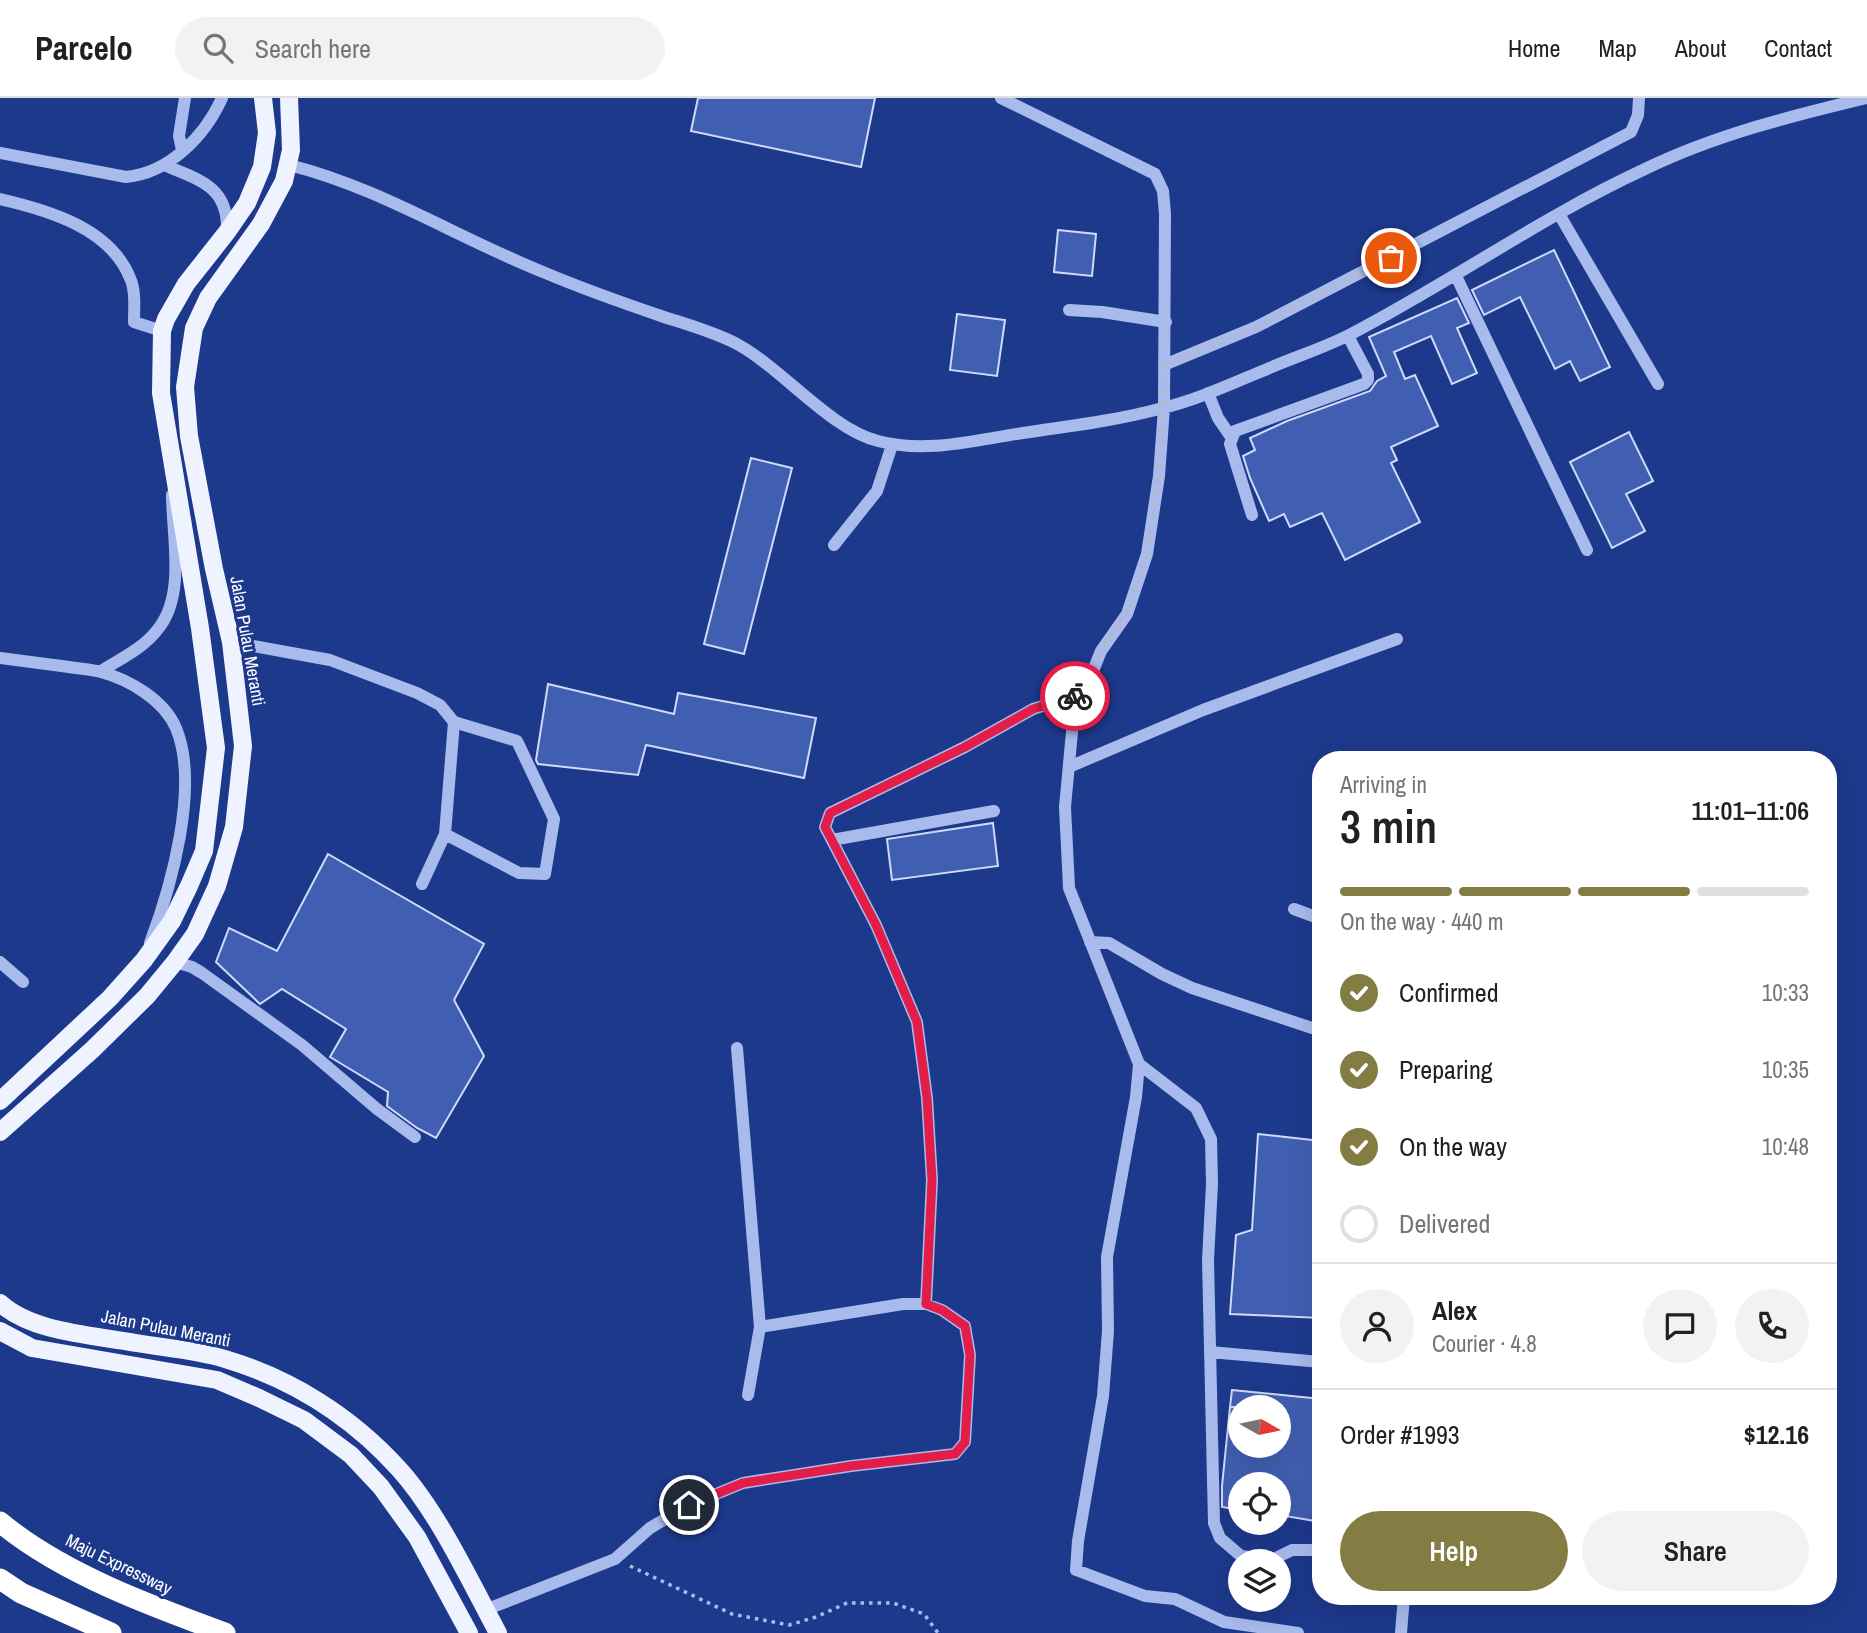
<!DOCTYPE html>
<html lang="en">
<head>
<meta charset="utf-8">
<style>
  body { margin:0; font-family:"Archivo Narrow",sans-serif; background:#f2f2f2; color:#202124; height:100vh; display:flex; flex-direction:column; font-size:26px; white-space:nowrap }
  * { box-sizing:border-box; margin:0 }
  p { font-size:23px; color:#757577 }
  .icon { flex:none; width:38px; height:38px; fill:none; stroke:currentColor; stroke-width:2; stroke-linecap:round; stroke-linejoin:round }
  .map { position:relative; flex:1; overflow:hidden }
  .sheet { position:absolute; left:1312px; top:653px; width:525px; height:854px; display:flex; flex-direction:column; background:#fff; border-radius:28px; box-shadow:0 7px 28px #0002 }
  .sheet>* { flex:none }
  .needle { width:46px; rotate:99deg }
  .fabs { position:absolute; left:1228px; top:1297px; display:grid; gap:14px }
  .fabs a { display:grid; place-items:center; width:63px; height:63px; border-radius:50%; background:#fff; box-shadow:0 7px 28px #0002; font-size:35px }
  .pin { position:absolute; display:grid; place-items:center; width:60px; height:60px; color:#fff; margin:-30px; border:4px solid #fff; border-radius:50%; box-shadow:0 2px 7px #0007 }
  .courier { position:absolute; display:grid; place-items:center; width:70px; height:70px; margin:-35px; border:5px solid #e11d48; border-radius:50%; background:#fff; color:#222; box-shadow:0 2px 9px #0007 }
  .overview em { font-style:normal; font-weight:600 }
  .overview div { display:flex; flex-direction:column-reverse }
  .overview { display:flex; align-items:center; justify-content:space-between; height:119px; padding:0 28px }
  h1 { font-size:46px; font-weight:600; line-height:52px }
  .bar { display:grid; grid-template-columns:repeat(4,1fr); gap:10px 7px; align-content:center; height:84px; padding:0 28px }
  .bar i { height:9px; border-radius:5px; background:#e0e0e0 }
  .bar .active { background:#837d43 }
  .bar p { grid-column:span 4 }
  .line { display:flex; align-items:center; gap:18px; padding:0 28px; border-top:2px solid #e0e0e0 }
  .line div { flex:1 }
  .round { display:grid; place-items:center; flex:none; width:74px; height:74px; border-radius:37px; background:#f2f2f2 }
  ol { padding:0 28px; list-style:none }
  li { display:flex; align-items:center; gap:21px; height:77px }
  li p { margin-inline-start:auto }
  li .icon { padding:7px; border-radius:50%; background:#837d43; color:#fff; stroke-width:4 }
  li:last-child { color:#757577 }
  li i { width:38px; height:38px; border:4px solid #e0e0e0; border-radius:50% }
  .primary-button { display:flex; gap:14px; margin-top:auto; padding:14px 28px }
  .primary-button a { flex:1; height:80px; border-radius:42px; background:#837d43; color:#fff; font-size:28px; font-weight:600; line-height:80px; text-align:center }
  .primary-button a+a { background:#f2f2f2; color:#202124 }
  header { display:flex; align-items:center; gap:42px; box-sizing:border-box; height:98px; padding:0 35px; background:#fff; border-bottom:2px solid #e0e0e0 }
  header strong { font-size:33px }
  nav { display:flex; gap:38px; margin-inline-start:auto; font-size:24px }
  .search { width:490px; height:63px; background:#f2f2f2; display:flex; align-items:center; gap:18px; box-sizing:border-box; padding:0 24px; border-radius:38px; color:#757577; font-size:26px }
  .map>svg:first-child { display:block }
</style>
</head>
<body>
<header>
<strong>Parcelo</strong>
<div class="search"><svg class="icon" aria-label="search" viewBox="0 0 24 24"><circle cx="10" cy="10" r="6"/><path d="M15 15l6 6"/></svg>Search here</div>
<nav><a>Home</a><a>Map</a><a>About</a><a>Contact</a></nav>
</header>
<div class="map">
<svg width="1867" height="1535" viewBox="0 0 1867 1535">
  <rect width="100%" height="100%" fill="#1d398c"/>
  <path fill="#415fb2" stroke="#cfdaf9" stroke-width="2" d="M698 0H875L861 69 691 33Z
    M1058 132 1096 136 1092 178 1054 174Z
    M1554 152 1610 269 1580 283 1570 263 1555 271 1520 199 1484 217 1472 192Z
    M1457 200 1469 225 1457 230 1477 275 1452 286 1431 238 1394 254 1405 281 1415 277 1438 328 1391 349 1397 362 1391 365 1420 424 1345 462 1322 415 1290 429 1284 416 1269 423 1250 380 1243 358 1255 352 1250 340 1287 323 1370 293 1377 283 1386 278 1369 239Z
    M957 216 1005 222 997 278 950 272Z
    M1629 334 1653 383 1626 396 1645 433 1612 450 1570 364Z
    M751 360 792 370 744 556 704 546Z
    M548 586 674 616 678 595 816 620 804 680 646 647 638 677 538 666 536 662Z
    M993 725 998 768 892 782 887 741Z
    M328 756 484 846 454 902 484 958 436 1040 417 1030 387 1008 388 994 330 959 346 931 282 891 260 906 216 864 229 830 277 853Z
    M1258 1036 1321 1043V1220L1230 1216 1236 1137 1252 1132Z
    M1232 1292 1321 1301V1424L1279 1417V1386H1241V1412L1222 1409V1388L1230 1309 1241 1310V1348H1279V1309H1230Z"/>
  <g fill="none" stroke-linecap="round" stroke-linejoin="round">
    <path stroke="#a9bbed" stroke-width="3.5" stroke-dasharray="3.5 5" stroke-linecap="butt" d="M630 1468 732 1516 789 1527 816 1519 847 1505H893L924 1516 938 1535"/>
    <path stroke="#a9bbed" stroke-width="12" d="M1001 0 1155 76 1163 93 1165 116 1164 310 1159 378 1147 456 1127 516 1101 553 1073 623 1065 709 1069 790 1139 966 1136 999 1107 1159 1108 1233 1103 1298 1078 1443 1076 1472 1145 1498 1175 1501 1224 1524 1298 1535
      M182 52 179 38 185 0
      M0 55 126 79C169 75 205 38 222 0
      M164 67C199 82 228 88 227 132
      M289 67C378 89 458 140 543 174 583 191 623 205 664 219 689 227 714 234 737 246 783 271 830 331 878 343 926 356 975 342 1023 335 1069 328 1114 323 1159 311 1198 302 1235 284 1272 269 1298 258 1326 249 1351 236 1451 184 1543 118 1645 71 1715 37 1791 18 1866 0
      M0 101C48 112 110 130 130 180 136 193 134 210 134 224L162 233
      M1559 116 1658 286
      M1456 178 1587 452
      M1069 212 1102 214 1166 224
      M1164 267 1256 229 1631 34 1638 17 1639 0
      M1208 295 1218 320 1231 339
      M1252 417 1230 346 1235 333 1364 286 1368 282V276L1348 238
      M834 447 877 393 892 347
      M231 544 330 562 417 595 440 607 454 624 445 736 422 786
      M0 560C23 563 46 566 69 569 80 571 91 571 101 574 130 582 164 602 176 630 200 688 171 789 150 845
      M101 573C120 561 144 550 158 531 186 497 172 437 172 397
      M1069 669 1203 612 1397 541
      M445 736 519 775 545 776 554 721 517 643 454 624
      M832 742 994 713
      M1294 811 1321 821
      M1090 844 1109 845 1162 876 1192 890 1321 933
      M0 864 23 884
      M175 864 192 869 202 875 302 947 377 1011 415 1039
      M737 950 760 1229 748 1297
      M1139 966 1196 1010 1211 1041 1212 1086 1208 1162 1214 1425 1220 1440 1241 1458 1272 1462 1292 1452H1321
      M760 1229 903 1206H926
      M1210 1254 1321 1264
      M485 1512 615 1461 650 1430 689 1407 743 1385 851 1368 955 1356 965 1344 970 1257 965 1228 942 1212 926 1206 932 1082 927 1000 917 924 876 827 825 729 830 715 965 649 1033 611 1085 595
      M1401 1535 1404 1498"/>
    <path stroke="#eff2ff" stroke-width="18" d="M0 1003 110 900 144 862 172 823 189 788 204 753 216 650 200 530 161 295 162 233 166 221 186 186 227 134 247 105 262 69 267 35 263 0
      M0 1034 92 952 147 898 175 864 195 836 217 788 234 729 243 648 231 544 214 471 189 338 185 289 194 230 208 200 261 126 284 83 291 52 289 0
      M0 1205C33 1235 94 1237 136 1245 165 1250 197 1252 225 1261 292 1281 352 1319 399 1371 438 1414 470 1483 498 1535
      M0 1233 32 1250 217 1282 259 1300 304 1322 351 1357 381 1389 417 1439 469 1535"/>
    <path stroke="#fff" stroke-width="21" d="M0 1424C61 1475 151 1508 225 1535
      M0 1481 21 1495 111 1535"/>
  </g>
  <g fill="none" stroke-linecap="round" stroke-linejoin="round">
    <path stroke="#b0bad7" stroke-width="7" stroke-dasharray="0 12.6" d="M1075 598 1085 595 1101 553 1127 516 1147 456 1159 378 1164 267 1256 229 1391 160"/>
    <path stroke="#e11d48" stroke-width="9" d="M689 1407 743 1385 851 1368 955 1356 965 1344 970 1257 965 1228 942 1212 926 1206 932 1082 927 1000 917 924 876 827 825 729 830 715 965 649 1033 611 1075 598"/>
  </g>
  <g text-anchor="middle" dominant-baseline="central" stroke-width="6" stroke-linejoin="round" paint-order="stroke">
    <g font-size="18" fill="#fff" stroke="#1d398c">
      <text transform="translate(248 543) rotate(80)">Jalan Pulau Meranti</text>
      <text transform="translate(166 1230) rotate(11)">Jalan Pulau Meranti</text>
      <text transform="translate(119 1466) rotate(26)">Maju Expressway</text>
    </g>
  </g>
</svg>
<div class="fabs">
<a><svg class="needle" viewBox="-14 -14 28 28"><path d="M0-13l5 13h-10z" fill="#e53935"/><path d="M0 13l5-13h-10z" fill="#757577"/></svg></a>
<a><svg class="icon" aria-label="locate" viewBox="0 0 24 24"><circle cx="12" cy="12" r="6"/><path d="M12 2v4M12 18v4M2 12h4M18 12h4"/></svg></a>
<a><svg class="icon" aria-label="layers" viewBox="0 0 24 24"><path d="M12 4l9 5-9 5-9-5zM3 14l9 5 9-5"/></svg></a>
</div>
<div class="pin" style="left:1391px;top:160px;background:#ea580c"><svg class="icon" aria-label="bag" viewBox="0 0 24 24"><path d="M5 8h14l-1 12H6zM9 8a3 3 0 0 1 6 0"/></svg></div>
<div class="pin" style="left:689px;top:1407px;background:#1f2937"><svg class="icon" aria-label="home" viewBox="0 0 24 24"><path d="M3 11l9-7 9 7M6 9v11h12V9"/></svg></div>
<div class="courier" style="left:1075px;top:598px"><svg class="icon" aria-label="bike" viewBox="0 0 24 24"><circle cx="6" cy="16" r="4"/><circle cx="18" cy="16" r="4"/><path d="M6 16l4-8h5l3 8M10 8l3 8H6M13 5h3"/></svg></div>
<section class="sheet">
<div class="overview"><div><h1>3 min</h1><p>Arriving in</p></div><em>11:01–11:06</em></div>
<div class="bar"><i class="active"></i><i class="active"></i><i class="active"></i><i></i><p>On the way · 440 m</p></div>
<ol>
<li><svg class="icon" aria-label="check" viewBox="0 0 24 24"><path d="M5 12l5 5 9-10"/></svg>Confirmed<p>10:33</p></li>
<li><svg class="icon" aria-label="check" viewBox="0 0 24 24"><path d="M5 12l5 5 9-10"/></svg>Preparing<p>10:35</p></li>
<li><svg class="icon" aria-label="check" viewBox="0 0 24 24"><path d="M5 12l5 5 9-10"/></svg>On the way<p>10:48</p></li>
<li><i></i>Delivered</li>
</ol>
<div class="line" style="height:126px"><a class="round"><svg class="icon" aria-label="person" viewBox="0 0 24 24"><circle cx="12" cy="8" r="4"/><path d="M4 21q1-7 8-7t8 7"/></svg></a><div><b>Alex</b><p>Courier · 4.8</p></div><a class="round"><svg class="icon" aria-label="chat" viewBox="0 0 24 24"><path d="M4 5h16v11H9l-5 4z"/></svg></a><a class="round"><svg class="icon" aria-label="phone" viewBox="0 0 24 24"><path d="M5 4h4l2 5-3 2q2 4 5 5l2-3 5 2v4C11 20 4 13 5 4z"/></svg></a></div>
<div class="line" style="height:91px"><div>Order #1993</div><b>$12.16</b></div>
<div class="primary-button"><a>Help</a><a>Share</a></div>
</section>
</div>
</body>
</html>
